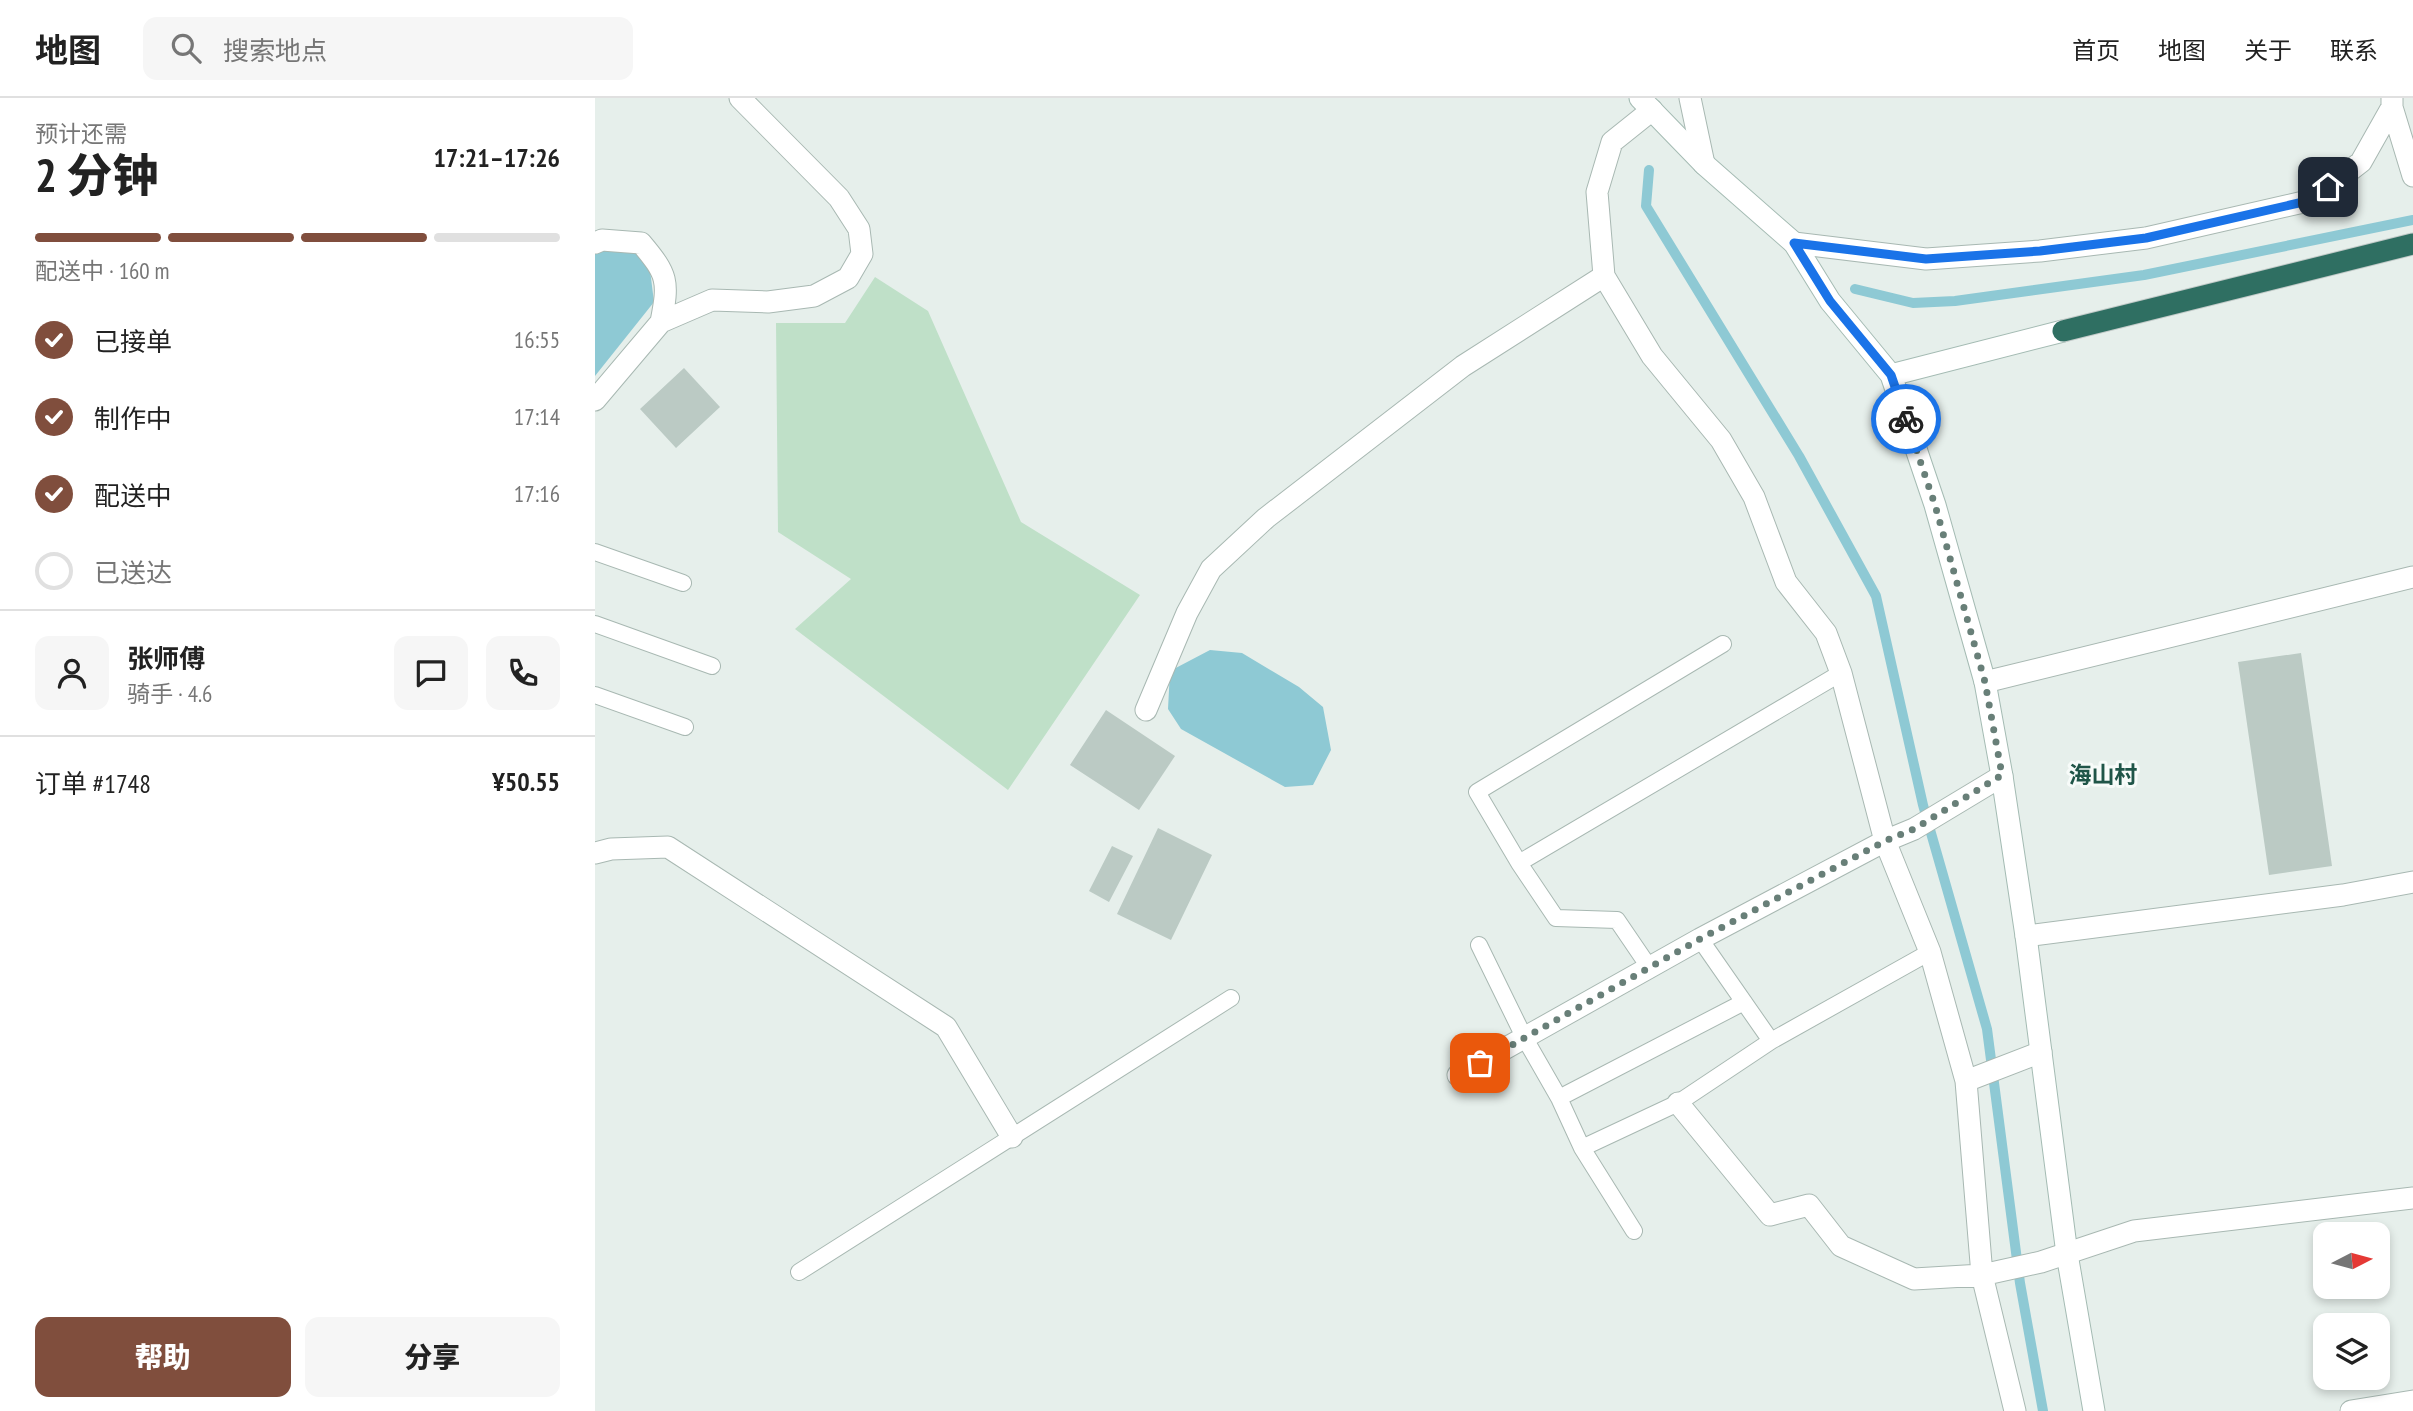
<!DOCTYPE html>
<html lang="zh">
<head>
<meta charset="utf-8">
<style>
  body { margin:0; font-family:"PT Sans Narrow","Noto Sans SC",sans-serif; background:#f6f6f6; color:#222; height:100vh; display:flex; flex-direction:column; font-size:26px; white-space:nowrap }
  * { box-sizing:border-box; margin:0 }
  p { font-size:23px; color:#767676 }
  .icon { flex:none; width:38px; height:38px; fill:none; stroke:currentColor; stroke-width:2; stroke-linecap:round; stroke-linejoin:round }
  .map { position:relative; flex:1; overflow:hidden }
  .panel { display:flex; flex-direction:column; background:#fff; width:595px }
  .panel>* { flex:none }
  .needle { width:46px; rotate:84deg }
  .tools { position:absolute; left:1718px; top:1124px; display:grid; gap:14px }
  .tools a { display:grid; place-items:center; width:77px; height:77px; border-radius:14px; background:#fff; box-shadow:0 4px 10px #0003; font-size:35px }
  .pin { position:absolute; display:grid; place-items:center; width:60px; height:60px; color:#fff; margin:-30px; border-radius:14px; box-shadow:0 4px 10px #0006 }
  .courier { position:absolute; display:grid; place-items:center; width:70px; height:70px; margin:-35px; border:5px solid #1a73e8; border-radius:50%; background:#fff; color:#222; box-shadow:0 2px 9px #0007 }
  .head em { font-style:normal; font-weight:800 }
  .head div { display:flex; flex-direction:column-reverse }
  .head { display:flex; align-items:center; justify-content:space-between; height:119px; padding:0 35px }
  h1 { font-size:46px; font-weight:800; line-height:52px }
  .bar { display:grid; grid-template-columns:repeat(4,1fr); gap:10px 7px; align-content:center; height:84px; padding:0 35px }
  .bar i { height:9px; border-radius:5px; background:#e0e0e0 }
  .bar .selected { background:#804e3d }
  .bar p { grid-column:span 4 }
  .line { display:flex; align-items:center; gap:18px; padding:0 35px; border-top:2px solid #e0e0e0 }
  .line div { flex:1 }
  .round { display:grid; place-items:center; flex:none; width:74px; height:74px; border-radius:14px; background:#f6f6f6 }
  ol { padding:0 35px; list-style:none }
  li { display:flex; align-items:center; gap:21px; height:77px }
  li p { margin-inline-start:auto }
  li .icon { padding:7px; border-radius:50%; background:#804e3d; color:#fff; stroke-width:4 }
  li:last-child { color:#767676 }
  li i { width:38px; height:38px; border:4px solid #e0e0e0; border-radius:50% }
  .button { display:flex; gap:14px; margin-top:auto; padding:14px 35px }
  .button a { flex:1; height:80px; border-radius:14px; background:#804e3d; color:#fff; font-size:28px; font-weight:800; line-height:80px; text-align:center }
  .button a+a { background:#f6f6f6; color:#222 }
  header { display:flex; align-items:center; gap:42px; box-sizing:border-box; height:98px; padding:0 35px; background:#fff; border-bottom:2px solid #e0e0e0 }
  header strong { font-size:33px }
  nav { display:flex; gap:38px; margin-inline-start:auto; font-size:24px }
  .search { width:490px; height:63px; background:#f6f6f6; display:flex; align-items:center; gap:18px; box-sizing:border-box; padding:0 24px; border-radius:14px; color:#767676; font-size:26px }
  main { display:flex; flex:1; min-height:0 }
  .map>svg:first-child { display:block }
</style>
</head>
<body>
<header>
<strong>地图</strong>
<div class="search"><svg class="icon" aria-label="search" viewBox="0 0 24 24"><circle cx="10" cy="10" r="6"/><path d="M15 15l6 6"/></svg>搜索地点</div>
<nav><a>首页</a><a>地图</a><a>关于</a><a>联系</a></nav>
</header>
<main>
<section class="panel">
<div class="head"><div><h1>2 分钟</h1><p>预计还需</p></div><em>17:21–17:26</em></div>
<div class="bar"><i class="selected"></i><i class="selected"></i><i class="selected"></i><i></i><p>配送中 · 160 m</p></div>
<ol>
<li><svg class="icon" aria-label="check" viewBox="0 0 24 24"><path d="M5 12l5 5 9-10"/></svg>已接单<p>16:55</p></li>
<li><svg class="icon" aria-label="check" viewBox="0 0 24 24"><path d="M5 12l5 5 9-10"/></svg>制作中<p>17:14</p></li>
<li><svg class="icon" aria-label="check" viewBox="0 0 24 24"><path d="M5 12l5 5 9-10"/></svg>配送中<p>17:16</p></li>
<li><i></i>已送达</li>
</ol>
<div class="line" style="height:126px"><a class="round"><svg class="icon" aria-label="person" viewBox="0 0 24 24"><circle cx="12" cy="8" r="4"/><path d="M4 21q1-7 8-7t8 7"/></svg></a><div><b>张师傅</b><p>骑手 · 4.6</p></div><a class="round"><svg class="icon" aria-label="chat" viewBox="0 0 24 24"><path d="M4 5h16v11H9l-5 4z"/></svg></a><a class="round"><svg class="icon" aria-label="phone" viewBox="0 0 24 24"><path d="M5 4h4l2 5-3 2q2 4 5 5l2-3 5 2v4C11 20 4 13 5 4z"/></svg></a></div>
<div class="line" style="height:91px"><div>订单 #1748</div><b>¥50.55</b></div>
<div class="button"><a>帮助</a><a>分享</a></div>
</section>
<div class="map">
<svg width="1818" height="1313" viewBox="0 0 1818 1313">
  <rect width="100%" height="100%" fill="#e6efeb"/>
  <path fill="#bfe0c8" d="M280 179 333 213 426 424 545 497 413 692 200 531 256 481 183 434 181 225H250Z"/>
  <path fill="#8ec9d4" d="M11 151 41 155 54 164 59 204 0 278V156Z
    M615 552 647 555 704 589 728 609 736 652 718 687 690 689 586 631 573 611 575 573Z"/>
  <g fill="none" stroke-linecap="round" stroke-linejoin="round">
    <path stroke="#8ec9d4" stroke-width="10" d="M1054 72 1051 108 1204 358 1281 498 1328 707 1392 931 1425 1185 1448 1313
      M1260 191 1318 205 1360 203 1549 177 1818 122"/>
  </g>
  <path fill="#bbcac4" d="M89 270 125 309 81 350 45 311Z
    M1706 555 1737 768 1674 777 1643 564Z
    M511 612 580 658 544 712 475 667Z
    M563 730 617 757 576 842 522 816Z
    M517 748 538 758 514 804 494 793Z"/>
  <g fill="none" stroke-linecap="round" stroke-linejoin="round">
    <defs>
      <path id="lane" d="M0 454 88 485
        M0 526 117 568
        M0 597 90 629
        M924 765 1246 575
        M1105 841 1176 943
        M884 847 929 939 964 1000 987 1050 1039 1133
        M1054 869 1022 822 961 820 924 765 882 694 1128 546
        M964 1000 1149 904
        M987 1050 1083 1005 1176 943 1335 854
        M204 1174 636 900"/>
      <path id="street" d="M1095 0 1109 66
        M1797 9 1818 78
        M0 145 7 142 46 145C73 177 74 183 66 224
        M1199 145 1331 161 1445 153 1551 140 1717 102 1766 64 1797 9V0
        M1009 178 1002 94 1017 44 1057 12
        M0 302 66 224 117 202 173 204 219 198 253 180 267 156 264 131 244 100 145 0
        M1390 584 1818 479
        M551 612 592 515 616 471 671 420 868 268 1009 178 1057 258 1126 342 1159 399 1191 484 1231 535 1246 575 1290 743 1335 854 1371 983 1387 1177 1420 1313
        M0 755 16 751 73 749 351 929 417 1039
        M1431 838 1748 797 1818 784
        M863 977 1105 841 1290 743 1319 731 1407 678
        M1371 983 1446 954
        M1083 1005 1175 1117 1214 1107 1246 1148 1319 1181 1387 1177 1446 1164 1539 1133 1818 1100
        M1756 1313 1818 1303"/>
      <path id="secondary" d="M1045 0 1109 66 1199 145 1235 203 1296 277 1340 407 1390 584 1407 678 1431 838 1472 1156 1499 1313
        M1296 277 1468 233"/>
      <path id="highway" d="M1468 233 1818 146"/>
    </defs>
    <use href="#lane" stroke="#a8b8b2" stroke-width="18"/>
    <use href="#street" stroke="#a8b8b2" stroke-width="23"/>
    <use href="#secondary" stroke="#a4bbb3" stroke-width="23"/>
    <use href="#highway" stroke="#c2cac8" stroke-width="23"/>
    <use href="#lane" stroke="#fff" stroke-width="16"/>
    <use href="#street" stroke="#fff" stroke-width="21"/>
    <use href="#secondary" stroke="#fff" stroke-width="21"/>
    <use href="#highway" stroke="#2f6f62" stroke-width="21"/>
  </g>
  <g fill="none" stroke-linecap="round" stroke-linejoin="round">
    <path stroke="#687f78" stroke-width="7" stroke-dasharray="0 12.6" d="M885 965 1105 841 1290 743 1319 731 1407 677 1390 584 1340 407 1311 321"/>
    <path stroke="#1a73e8" stroke-width="9" d="M1311 321 1296 277 1235 203 1199 145 1331 161 1445 153 1551 140 1717 102 1733 89"/>
  </g>
  <g text-anchor="middle" dominant-baseline="central" stroke-width="6" stroke-linejoin="round" paint-order="stroke">
    <g font-size="23" font-weight="bold" fill="#1f5548" stroke="#f7fbf9">
      <text x="1508" y="676">海山村</text>
    </g>
  </g>
</svg>
<div class="tools">
<a><svg class="needle" viewBox="-14 -14 28 28"><path d="M0-13l5 13h-10z" fill="#e53935"/><path d="M0 13l5-13h-10z" fill="#767676"/></svg></a>
<a><svg class="icon" aria-label="layers" viewBox="0 0 24 24"><path d="M12 4l9 5-9 5-9-5zM3 14l9 5 9-5"/></svg></a>
</div>
<div class="pin" style="left:885px;top:965px;background:#ea580c"><svg class="icon" aria-label="bag" viewBox="0 0 24 24"><path d="M5 8h14l-1 12H6zM9 8a3 3 0 0 1 6 0"/></svg></div>
<div class="pin" style="left:1733px;top:89px;background:#1f2937"><svg class="icon" aria-label="home" viewBox="0 0 24 24"><path d="M3 11l9-7 9 7M6 9v11h12V9"/></svg></div>
<div class="courier" style="left:1311px;top:321px"><svg class="icon" aria-label="bike" viewBox="0 0 24 24"><circle cx="6" cy="16" r="4"/><circle cx="18" cy="16" r="4"/><path d="M6 16l4-8h5l3 8M10 8l3 8H6M13 5h3"/></svg></div>
</div>
</main>
</body>
</html>
